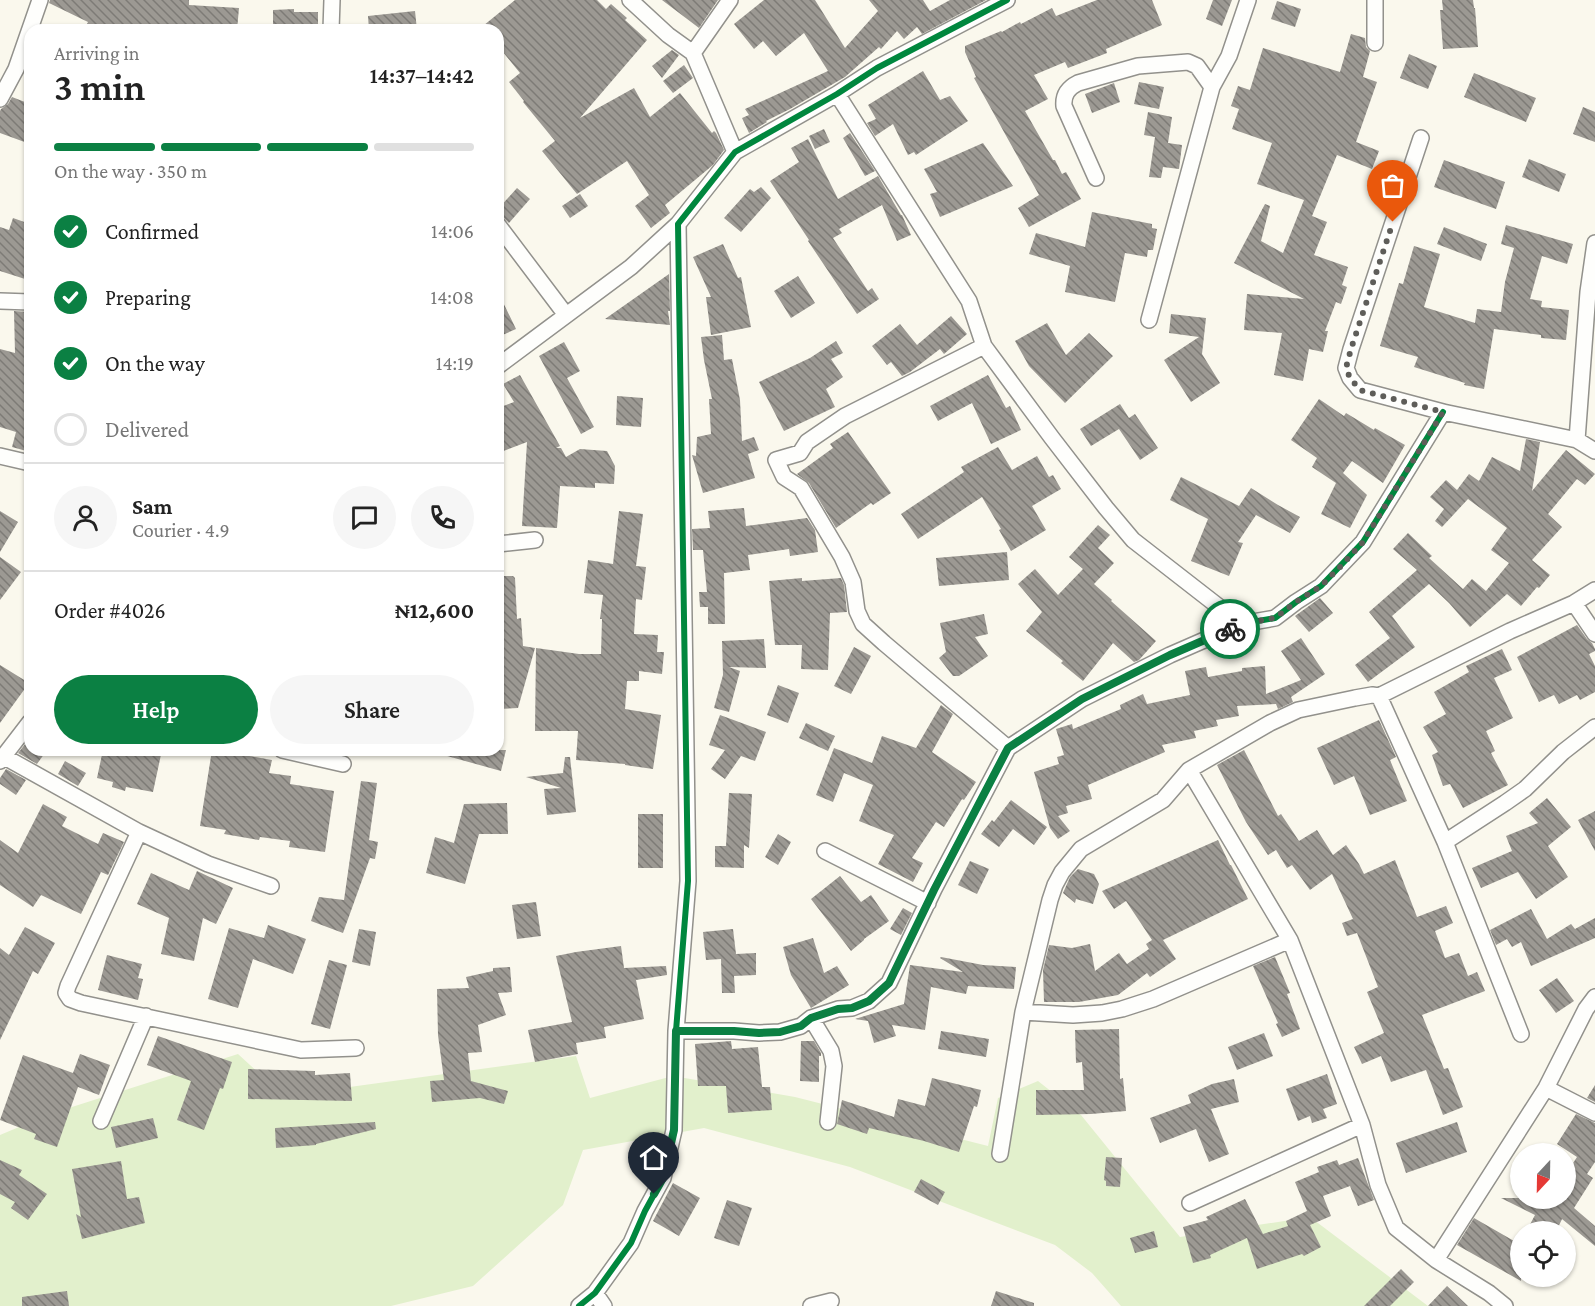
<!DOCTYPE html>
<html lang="en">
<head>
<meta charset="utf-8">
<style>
  body { margin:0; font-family:"Crimson Pro",serif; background:#f6f6f6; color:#222; height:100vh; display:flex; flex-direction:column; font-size:22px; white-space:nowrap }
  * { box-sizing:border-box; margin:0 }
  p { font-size:20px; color:#767676 }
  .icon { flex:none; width:33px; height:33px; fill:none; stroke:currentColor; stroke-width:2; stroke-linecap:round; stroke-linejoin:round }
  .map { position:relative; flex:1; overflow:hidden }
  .details { position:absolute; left:24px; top:24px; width:480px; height:732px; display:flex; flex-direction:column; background:#fff; border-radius:18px; box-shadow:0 2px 4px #0004 }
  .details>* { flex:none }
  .needle { width:39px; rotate:202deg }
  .controls { position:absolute; left:1510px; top:1143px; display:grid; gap:12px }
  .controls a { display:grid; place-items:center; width:66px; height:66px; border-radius:50%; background:#fff; box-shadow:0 2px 4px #0004; font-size:30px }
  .pin { position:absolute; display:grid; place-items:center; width:51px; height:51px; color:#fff; margin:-62px -26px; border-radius:50% 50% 50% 0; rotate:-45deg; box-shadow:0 0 6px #0007 }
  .pin .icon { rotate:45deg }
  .courier { position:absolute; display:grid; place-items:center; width:60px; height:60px; margin:-30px; border:4px solid #0b8043; border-radius:50%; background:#fff; color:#222; box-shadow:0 2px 8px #0007 }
  .head em { font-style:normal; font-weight:600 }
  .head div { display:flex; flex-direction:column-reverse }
  .head { display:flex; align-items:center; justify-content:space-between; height:102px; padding:0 30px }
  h1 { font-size:39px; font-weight:600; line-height:45px }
  .bar { display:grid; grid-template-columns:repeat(4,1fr); gap:9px 6px; align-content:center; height:72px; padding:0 30px }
  .bar i { height:8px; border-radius:4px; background:#e0e0e0 }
  .bar .current { background:#0b8043 }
  .bar p { grid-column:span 4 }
  .line { display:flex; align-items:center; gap:15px; padding:0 30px; border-top:2px solid #e0e0e0 }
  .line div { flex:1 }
  .round { display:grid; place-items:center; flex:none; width:63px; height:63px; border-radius:32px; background:#f6f6f6 }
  ol { padding:0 30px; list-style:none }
  li { display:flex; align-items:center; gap:18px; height:66px }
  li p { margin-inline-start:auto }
  li .icon { padding:6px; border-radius:50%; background:#0b8043; color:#fff; stroke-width:4 }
  li:last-child { color:#767676 }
  li i { width:33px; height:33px; border:3px solid #e0e0e0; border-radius:50% }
  .primary-button { display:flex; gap:12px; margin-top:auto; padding:12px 30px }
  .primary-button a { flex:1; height:69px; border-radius:36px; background:#0b8043; color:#fff; font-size:24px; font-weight:600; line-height:69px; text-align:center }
  .primary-button a+a { background:#f6f6f6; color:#222 }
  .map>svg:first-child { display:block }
</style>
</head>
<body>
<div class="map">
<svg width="1595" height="1306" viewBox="0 0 1595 1306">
  <defs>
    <pattern id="building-back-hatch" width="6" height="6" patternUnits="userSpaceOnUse" patternTransform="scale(1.5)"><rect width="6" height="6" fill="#9c9993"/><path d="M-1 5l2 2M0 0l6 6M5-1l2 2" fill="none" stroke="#7d7b76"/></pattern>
  </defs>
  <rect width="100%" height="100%" fill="#faf8ed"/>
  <path fill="#e2f0cc" d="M238 1054 284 1096 576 1056 590 1098 673 1076 795 1097 988 1146 998 1098 1038 1081 1081 1115 1180 1237 1310 1217 1428 1306H1121L1092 1273 1055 1245 850 1167 704 1128 583 1150 563 1205 473 1286 391 1306H0V1135L50 1114Z"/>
  <path fill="url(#building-back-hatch)" d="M50 0H189V5L239 8 237 30H84L88 22 49 3Z
    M515 0H597L606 9 611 4 627 18 625 20 647 40 580 118 634 88 650 117 680 93 712 133 714 131 716 133 724 150 713 165 665 205 670 213 651 228 635 206 649 195 627 161 577 194 542 151 555 141 523 102 524 101 509 82 520 73 498 46V30H478Z
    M662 0H718L699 28Z
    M764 0H815L845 48 878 11 869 0H923L930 11 950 0H986L922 34 917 27 904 39 897 31 881 49 879 47 845 77 790 109 766 121 767 122 749 133 742 118 749 115 745 109 828 71 804 33 776 56 763 41 754 49 734 24Z
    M1097 0H1152L1162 25 1106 49 1107 53 1068 68 1065 62 1034 75 1048 99 1025 111 1053 160H1055L1062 174 1066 172 1081 199 1029 227 1018 208 1039 195 974 78 976 77 965 52V46L1001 31 1002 32 1020 22 1021 24 1052 8 1056 16Z
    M1213 0H1232L1222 26 1206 19Z
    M1442 0H1473L1474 8H1475L1478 47 1443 49 1440 10H1443Z
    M1277 1 1301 9 1295 27 1271 19Z
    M294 9V12H318V30H273V10Z
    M415 11 417 30H369L368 16Z
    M1351 34 1365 38 1366 47 1370 51 1363 77 1377 82 1356 142 1379 151 1372 169 1337 155 1312 216 1327 222 1314 255 1348 267 1342 285 1347 287 1341 304 1336 302 1325 331H1328L1323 352 1309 349 1303 381 1274 375 1282 333 1244 330 1247 294 1304 299 1234 263 1265 204 1270 206 1261 241 1283 253 1304 200 1257 184 1272 143 1232 129 1239 109 1231 106 1238 86 1250 90 1263 48 1340 72Z
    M672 50 679 55 662 78 652 66Z
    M1409 54 1437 66 1428 89 1400 78Z
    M684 65 693 78 673 93 663 81Z
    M923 71 940 100 950 96 968 121 916 155 914 152 908 155 893 124 875 136 867 123 876 119 868 105Z
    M1474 73 1536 98 1526 122 1464 97Z
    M1139 82 1164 87 1159 109 1134 104Z
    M1114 83 1120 102 1092 113 1085 94Z
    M12 97 30 104V144L0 133V111L1 109 8 104Z
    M1583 107 1595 112V142L1573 134Z
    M1148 112 1172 117 1168 143 1182 145 1179 169 1163 167 1161 178 1149 177 1155 137 1144 135Z
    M824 129 830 142 815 149 809 136Z
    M850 133 875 171 865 176 843 138Z
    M808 139 838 199 878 176 901 215H902L911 235 897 241 882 205 839 229 842 233 833 238 868 291 872 288 879 299 857 314 808 241 809 240 770 181 799 162 791 148Z
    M983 143 1013 186 940 217 930 194 937 192 924 169Z
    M1529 159 1566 174 1559 192 1522 177Z
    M1444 160 1505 182 1496 209 1434 187Z
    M761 187 771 198 741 232 724 218 750 189 754 192Z
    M517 188 530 199 509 223 502 216 498 215V209Z
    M580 194 588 206 570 218 562 206Z
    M1092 212 1152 224V228L1157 229 1153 250H1148L1147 257 1125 253 1115 302 1065 292 1070 266 1029 254 1036 233 1085 247Z
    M13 218 30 224V262L25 279 0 271V227L9 230Z
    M1506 225 1573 244 1567 264 1542 256 1530 299 1542 301 1541 307 1569 310 1566 340 1541 338V335L1494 329 1484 389 1464 385 1465 383 1414 367 1418 357 1380 346 1399 283 1403 284 1414 246 1440 254 1424 307 1475 323 1477 309 1501 312 1505 282 1514 248 1501 244Z
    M1444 227 1487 244 1481 261 1437 244Z
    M723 244 738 278 741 277 751 327 711 335 706 297H711L693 257Z
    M669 274 670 311H668L670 325 605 319Z
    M798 276 815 303 791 318 774 291Z
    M498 292 516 329 498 337Z
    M14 311 30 312V452L12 447 16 432 0 427V349L15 353Z
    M1171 314 1206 318 1202 354 1220 383 1191 402 1164 360 1199 337 1169 333Z
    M951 316 967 334 944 354 940 349 910 372 902 376 891 362 887 365 872 346 900 324 917 345Z
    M1047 323 1066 355 1089 333 1113 356 1065 403 1029 366 1015 341Z
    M722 335 724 360 732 359 740 400 742 441 754 437 759 450 748 454 755 478 703 493 692 455 696 456 697 437 711 434 709 399H712L704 360 701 337Z
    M836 341 843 353 831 359 843 377 826 389 835 407 784 431 759 382 810 358Z
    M564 342 580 371 567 378 594 427 581 434 539 356Z
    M520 375 560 446 556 448H561L566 457 580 449 607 451 615 466 614 484 595 483V488L560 486 557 528 522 526 527 442 498 453V408L514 402 503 384Z
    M988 375 1006 408 1010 406 1021 430 991 444 972 403 938 421 930 406Z
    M617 396 643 398 641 427 616 425Z
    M1319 399 1344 416 1346 413 1374 430 1375 428 1405 445 1383 483 1352 461 1343 473 1367 495 1350 528 1321 514 1336 483 1312 467 1317 458 1291 440Z
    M1120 404 1129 418 1135 414 1158 448 1140 460 1119 429 1091 446 1080 429Z
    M848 432 891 493 873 505 871 503 836 528 809 483 797 474 833 448 830 444Z
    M1526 439 1540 442 1532 491 1566 450 1595 474 1585 485 1577 479 1548 514 1562 527 1532 560 1550 575 1539 588 1537 587 1521 606 1507 594 1470 627 1449 603 1429 584 1392 616 1415 647 1368 682 1355 665 1390 638 1369 612 1417 570 1393 549 1408 533 1432 556 1429 558 1463 589 1472 579 1486 591 1509 563 1491 550 1507 528 1468 499 1442 527 1435 521 1444 509 1430 497 1446 480 1457 490 1469 474 1479 481 1492 457 1520 471Z
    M998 447 1012 470 1037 456 1049 477 1053 475 1061 489 1032 506 1046 530 1011 551 999 530 1001 529 982 497 918 539 901 514 964 472 961 467Z
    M1181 477 1239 506 1251 488 1278 505 1300 517 1290 533 1256 515 1238 542 1243 543 1229 576 1191 561 1208 519 1170 500Z
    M744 508 746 526 807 518 815 530 818 552 790 556 789 549 748 555 750 570 724 573 725 624H708V607H700L699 592H707L703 550H693L692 529 710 528 708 511Z
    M0 511 18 522 0 552Z
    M619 511 643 514 636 566 646 567 642 600 636 599 634 634 658 635 657 652H664L662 674 639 671V681H627L625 709 661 715 653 769 625 765V764L576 760 578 731H535L536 648 579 654H601L602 619H600L603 595 584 593 588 560 613 564Z
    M1098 525 1110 535 1098 548 1114 563 1094 584 1112 600 1111 601 1156 641 1139 660 1134 662 1113 643 1083 681 1061 663 1063 661 1026 631 1042 612 1018 584 1035 569 1058 595 1083 569 1069 557Z
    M1007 552 1009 580 939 586 936 558Z
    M0 557 21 572 0 600Z
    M498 576H513L515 578 517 619 521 618 523 646 535 648 518 708 498 709Z
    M802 578V581L841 578 844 585 847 612 830 613 828 670 801 669 802 645H775L769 581Z
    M1320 598 1333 613 1309 632 1295 616Z
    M984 614 988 634 975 637 988 656 959 676H953L939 658 946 652 940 623Z
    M1577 625 1587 639 1592 643 1595 649V651L1589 654 1595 666V692L1580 700 1577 695 1559 704 1554 695 1539 702 1517 657Z
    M1301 638 1325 674 1291 697 1293 702 1278 709 1276 704 1237 706 1239 716 1216 720 1218 726 1194 731 1196 738 1162 745 1165 752 1088 785 1092 799 1066 806 1068 813 1058 816 1070 831 1058 839 1050 828 1034 772 1059 764 1057 757 1064 755 1056 729 1072 724 1073 729 1121 709 1120 705 1143 694 1147 704 1190 695 1185 671 1206 667 1208 677 1242 671V668L1265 666 1266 694 1301 680 1281 651Z
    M764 639 766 668 729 667 740 671 729 712 714 708 723 675 722 641Z
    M854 647 871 656 851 694 834 686Z
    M1502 649 1512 670 1494 678 1513 718 1486 731 1495 751 1491 753 1508 785 1463 808 1450 784 1443 786 1432 755 1438 752 1423 727 1446 714 1434 692 1469 672 1466 666Z
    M0 665 29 683 0 723Z
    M778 685 799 693 788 723 767 715Z
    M941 705 953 714 932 752 976 782 964 800 962 799 944 827 936 822 912 858 923 863 913 882 878 864 894 835 859 821 873 785 844 773 833 802 816 795 834 748 872 763 882 736 916 748Z
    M720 715 766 732 755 761 741 756 725 779 711 769 725 750 709 745Z
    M1379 720 1396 757 1390 760 1407 801 1370 815 1354 776 1334 785 1317 748Z
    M806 723 835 736 828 751 799 738Z
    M30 738V750H47L37 764 18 753Z
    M103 750H162L153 792 126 787 125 791 112 787 113 782 97 778Z
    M212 750H244V755L272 760 269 773 291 776 290 784 334 791 325 852 289 847 290 841 260 837 259 840 224 834 226 830 200 826Z
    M440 750H506L501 771 440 754Z
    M1244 750 1278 816 1281 814 1299 841 1317 830 1333 855 1346 845 1359 864 1364 874 1395 860 1417 917 1446 906 1453 923 1435 931 1445 958 1459 953 1468 976 1477 972 1485 991 1422 1015 1444 1069 1448 1068 1463 1107 1443 1115 1426 1070 1391 1082 1381 1056 1362 1064 1354 1047 1384 1033 1367 992 1378 987 1357 933 1347 936 1342 923 1353 919 1332 874 1310 890 1292 865 1287 868 1276 850 1268 855 1246 822 1217 765Z
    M565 757H570L576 812 547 815 544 789 561 788 526 777 563 773Z
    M65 761 86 773 78 786 58 774Z
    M6 769 26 780 16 795 0 784V778Z
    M361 781 377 783 369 840 378 842 375 859 370 858 343 933 311 921 319 897 344 900Z
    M729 793 752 794 749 848 744 845V868L715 867V846H726Z
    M1547 798 1571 827 1548 846 1568 877 1536 899 1518 872 1481 888 1472 868 1512 851 1506 836 1538 823 1529 813Z
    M1011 800 1047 827 1034 845 1013 829 999 847 981 834 992 820 994 822Z
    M507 803 508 834H479L465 884 426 873 435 837 454 843 464 804Z
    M43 804 67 817 62 826 98 844 103 833 124 842 108 875 101 872 81 914 41 895 33 907 0 885V840L18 853Z
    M1595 811V851L1578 820Z
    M638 814H663V868H638Z
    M778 834 791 842 778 865 765 857Z
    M1218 840 1230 865H1231L1248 899 1163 940 1176 959 1150 977 1147 973 1118 995 1079 1002H1044L1043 970 1049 945 1072 948 1090 944 1095 971 1119 953 1127 964 1149 949 1146 944 1152 940 1126 901 1114 909 1102 891Z
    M970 861 989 869 977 894 958 885Z
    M1078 869 1094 874 1099 884 1093 904 1076 899 1075 903 1063 893 1070 877Z
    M197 871 233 888 216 924 203 918 194 961 161 954 169 918 137 904 151 873 189 890Z
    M840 876 861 902 871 895 889 921 864 939V940L851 951 811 899Z
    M536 902 541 936 517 939 512 905Z
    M903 908 912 913 901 935 890 929Z
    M1531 909 1547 939 1571 924 1575 929 1595 918V938L1531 966 1521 942 1512 947 1507 939 1496 945 1490 930Z
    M268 925 306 939 293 974 253 959 238 1008 208 999 229 928 264 938Z
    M25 927 55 943 38 974 33 971 0 1040V948L9 955Z
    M359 929 376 932 370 966 352 962Z
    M733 929 736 954 756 953V975L734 976 735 993H722L721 959 706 960 703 932Z
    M813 938 824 973 837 966 849 985 811 1008 791 975 783 947Z
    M621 946 624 968 666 966 667 975 636 980 644 1019 604 1027 606 1038 576 1043 578 1054 535 1062 528 1030 572 1022 556 956 576 952Z
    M107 955 142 964 138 978 143 979 138 1000 98 990Z
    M941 957 983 965 1016 967 1014 989 968 986 966 994 931 987 925 1030 892 1025 896 1036 874 1043 868 1021 855 1019 904 1004 910 965 963 972 940 958Z
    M1275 957 1290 993 1287 994 1300 1029 1282 1037 1276 1024 1278 1023 1253 966Z
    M329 960 347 965 330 1029 311 1024Z
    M510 967 512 992 498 993 506 1015 478 1025 482 1052 468 1053 471 1081 508 1091 504 1104 480 1098 432 1102 430 1081 444 1080 438 1035 437 989 469 988 466 977 493 971V968Z
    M1557 978 1574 1001 1556 1013 1539 990Z
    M1119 1029 1120 1079 1123 1078 1126 1111 1091 1114 1036 1115V1090H1084L1082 1062 1076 1063 1075 1030Z
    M941 1031 989 1039 986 1057 938 1049Z
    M1264 1033 1273 1056 1237 1070 1228 1047Z
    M158 1036 232 1062 223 1089 220 1088 204 1130 177 1120 191 1081 147 1065Z
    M731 1041 732 1049 758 1047 762 1087H770L772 1110 728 1113 726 1086H698L695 1044Z
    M801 1041H814L821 1053V1056H819V1082L800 1081Z
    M80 1054 110 1065 99 1095 78 1087 57 1147 34 1139 36 1134 0 1120 23 1055 73 1073Z
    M248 1069 315 1071V1075L350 1073 352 1101 248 1099Z
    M1327 1074 1337 1104 1323 1109 1327 1118 1312 1123 1310 1116 1298 1121 1286 1089Z
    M932 1078 981 1090 977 1107 974 1106 959 1152 924 1141 869 1128 867 1134 837 1124 842 1100 894 1117 898 1099 925 1106Z
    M1234 1079 1239 1102 1211 1109 1229 1154 1209 1162 1196 1129 1160 1143 1150 1118 1191 1103 1188 1095 1212 1084Z
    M1595 1085V1102L1587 1098Z
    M1576 1114 1595 1123V1162L1587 1174 1593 1178 1574 1208 1595 1226V1246L1562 1219 1556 1232H1526L1535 1215 1501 1198H1566V1174L1577 1157 1557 1144Z
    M153 1118 158 1138 116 1148 111 1127Z
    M375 1122 376 1129 316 1144V1145L276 1148 275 1128Z
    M1457 1122 1467 1152 1406 1173 1396 1143Z
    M1106 1157 1122 1158 1120 1187 1106 1186V1181L1104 1180Z
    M1358 1158 1374 1200 1358 1206 1350 1186 1323 1196 1331 1216 1310 1225 1321 1247 1304 1256 1302 1254 1257 1269 1247 1238 1210 1255 1211 1258 1193 1263 1183 1227 1208 1220 1206 1217 1245 1199 1263 1234 1288 1226 1286 1221 1307 1211 1295 1182 1319 1172 1317 1167 1337 1160 1339 1165Z
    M0 1160 22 1170 19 1175 47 1194 28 1220 11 1208 15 1202 0 1194Z
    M121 1161 127 1199 139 1197 145 1223 82 1239 76 1214 81 1217 72 1169Z
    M921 1179 945 1192 938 1205 914 1192Z
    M673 1183 700 1198 679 1236 653 1221Z
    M727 1200 752 1208 739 1246 714 1238Z
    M1474 1218 1521 1245V1281L1457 1245Z
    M1154 1231 1158 1247 1135 1253 1130 1238Z
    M1401 1269 1414 1282 1390 1306H1364Z
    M1447 1286 1468 1306H1428Z
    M67 1291 69 1306H22V1297Z
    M996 1291 1034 1303V1306H991Z"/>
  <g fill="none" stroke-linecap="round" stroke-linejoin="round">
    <defs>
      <path id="minor" d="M630 0 668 35 693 53 735 152
        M1375 0V43
        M331 30 332 0
        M693 53 730 0
        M837 94 969 301 984 346 1052 438 1106 508 1133 540 1241 624
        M0 99 16 69 40 0
        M1421 138 1351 349 1346 368 1350 378 1360 390 1443 412 1577 440 1595 451
        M1096 178 1064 106C1063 95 1068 88 1078 83L1138 66 1188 62 1197 66 1212 87
        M498 225 566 315
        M0 301 30 302
        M1149 320 1212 87 1229 56 1248 0
        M984 346 845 416 807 442 800 453 776 460 784 477 801 488 842 557 853 582 857 611 863 624 884 643 1008 748
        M498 366 631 267 678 224
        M1577 440 1588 292 1595 243
        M0 456 30 463
        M498 544 535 540
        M1574 603 1595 634
        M1379 696 1445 842 1521 1034
        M282 750 343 764
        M3 756 139 832 208 864 271 886
        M0 761 30 722
        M1189 770 1290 940 1362 1125 1378 1185 1396 1228 1436 1260 1489 1293 1505 1306
        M139 832 68 986 66 993 70 999 81 1003 301 1050 356 1048
        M1445 842 1505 803 1525 789 1563 752 1595 727
        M825 851 928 903
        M1023 1012 1073 1015 1102 1013 1122 1009 1153 999 1290 940
        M811 1018 831 1051 834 1066 828 1122
        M676 1031H734L759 1033 780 1032 801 1026 811 1018 838 1009 852 1008 869 1001 889 983 934 889 1008 748 1082 699 1170 655 1241 624 1275 618 1296 602 1321 586 1363 542 1443 412
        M1546 1088 1595 1113
        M101 1121 146 1016
        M1000 1154 1023 1012 1050 900 1055 885 1062 872 1081 849 1163 800 1189 770 1270 723 1298 710 1355 698 1372 695 1379 696 1510 631 1574 603 1595 590
        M1190 1203 1362 1125
        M1436 1260 1546 1088 1586 1009 1595 997
        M595 1293 604 1306
        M579 1306 595 1293 631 1243 645 1211 663 1178 674 1130 676 1031 688 881 678 224 735 152 837 94 877 68 1007 0
        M811 1306 831 1301"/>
    </defs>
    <use href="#minor" stroke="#92918c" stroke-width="18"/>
    <use href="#minor" stroke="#fefefc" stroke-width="15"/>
    <defs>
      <path id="cycleway" d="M676 1031H734L759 1033 780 1032 801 1026 811 1018 838 1009 852 1008 869 1001 889 983 934 889 1008 748 1082 699 1170 655 1241 624 1275 618 1296 602 1321 586 1363 542 1443 412
        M579 1306 595 1293 631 1243 645 1211 663 1178 674 1130 676 1031 688 881 678 224 735 152 837 94 877 68 1007 0"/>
    </defs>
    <use href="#cycleway" stroke="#fff" stroke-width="10"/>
    <use href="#cycleway" stroke="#00873e" stroke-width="6"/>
  </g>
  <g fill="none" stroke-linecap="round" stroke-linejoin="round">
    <path stroke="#5e5d59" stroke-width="6" stroke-dasharray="0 10.8" d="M1230 629 1241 624 1275 618 1296 602 1321 586 1342 565 1363 542 1443 412 1360 390 1350 378 1346 368 1351 349 1393 222"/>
    <path stroke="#0b8043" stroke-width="8" d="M654 1194 663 1178 674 1130 676 1031H734L759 1033 780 1032 801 1026 811 1018 838 1009 852 1008 869 1001 889 983 934 890 1008 748 1082 699 1170 655 1230 629"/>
  </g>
</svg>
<div class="controls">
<a><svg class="needle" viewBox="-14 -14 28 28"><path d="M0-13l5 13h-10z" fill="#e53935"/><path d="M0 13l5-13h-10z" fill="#767676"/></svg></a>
<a><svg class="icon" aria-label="locate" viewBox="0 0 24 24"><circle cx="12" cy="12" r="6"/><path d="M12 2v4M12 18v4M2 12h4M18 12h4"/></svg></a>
</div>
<div class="pin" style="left:1393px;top:222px;background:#ea580c"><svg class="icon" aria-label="bag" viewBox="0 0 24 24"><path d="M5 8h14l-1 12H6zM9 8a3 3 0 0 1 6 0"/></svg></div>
<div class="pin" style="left:654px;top:1194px;background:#1f2937"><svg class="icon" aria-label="home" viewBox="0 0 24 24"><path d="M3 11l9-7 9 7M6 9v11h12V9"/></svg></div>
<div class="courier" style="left:1230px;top:629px"><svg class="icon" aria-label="bike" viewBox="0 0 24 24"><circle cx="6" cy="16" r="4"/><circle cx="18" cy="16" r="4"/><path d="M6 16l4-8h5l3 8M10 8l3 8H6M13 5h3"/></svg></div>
<section class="details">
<div class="head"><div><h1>3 min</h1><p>Arriving in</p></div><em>14:37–14:42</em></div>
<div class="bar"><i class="current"></i><i class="current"></i><i class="current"></i><i></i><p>On the way · 350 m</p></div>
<ol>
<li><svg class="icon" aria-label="check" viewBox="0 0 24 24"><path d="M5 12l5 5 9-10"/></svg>Confirmed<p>14:06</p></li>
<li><svg class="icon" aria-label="check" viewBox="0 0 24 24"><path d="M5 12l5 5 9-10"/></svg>Preparing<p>14:08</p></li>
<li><svg class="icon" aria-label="check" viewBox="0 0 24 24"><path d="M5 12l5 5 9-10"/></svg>On the way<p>14:19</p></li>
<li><i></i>Delivered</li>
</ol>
<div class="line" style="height:108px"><a class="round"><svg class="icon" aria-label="person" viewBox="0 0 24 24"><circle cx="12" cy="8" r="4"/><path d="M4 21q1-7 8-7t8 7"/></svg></a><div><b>Sam</b><p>Courier · 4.9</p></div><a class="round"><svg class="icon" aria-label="chat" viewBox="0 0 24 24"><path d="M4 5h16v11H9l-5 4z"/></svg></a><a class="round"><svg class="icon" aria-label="phone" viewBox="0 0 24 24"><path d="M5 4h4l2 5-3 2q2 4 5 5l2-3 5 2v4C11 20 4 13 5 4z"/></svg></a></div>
<div class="line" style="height:78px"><div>Order #4026</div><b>₦12,600</b></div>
<div class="primary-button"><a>Help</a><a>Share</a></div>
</section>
</div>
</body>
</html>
